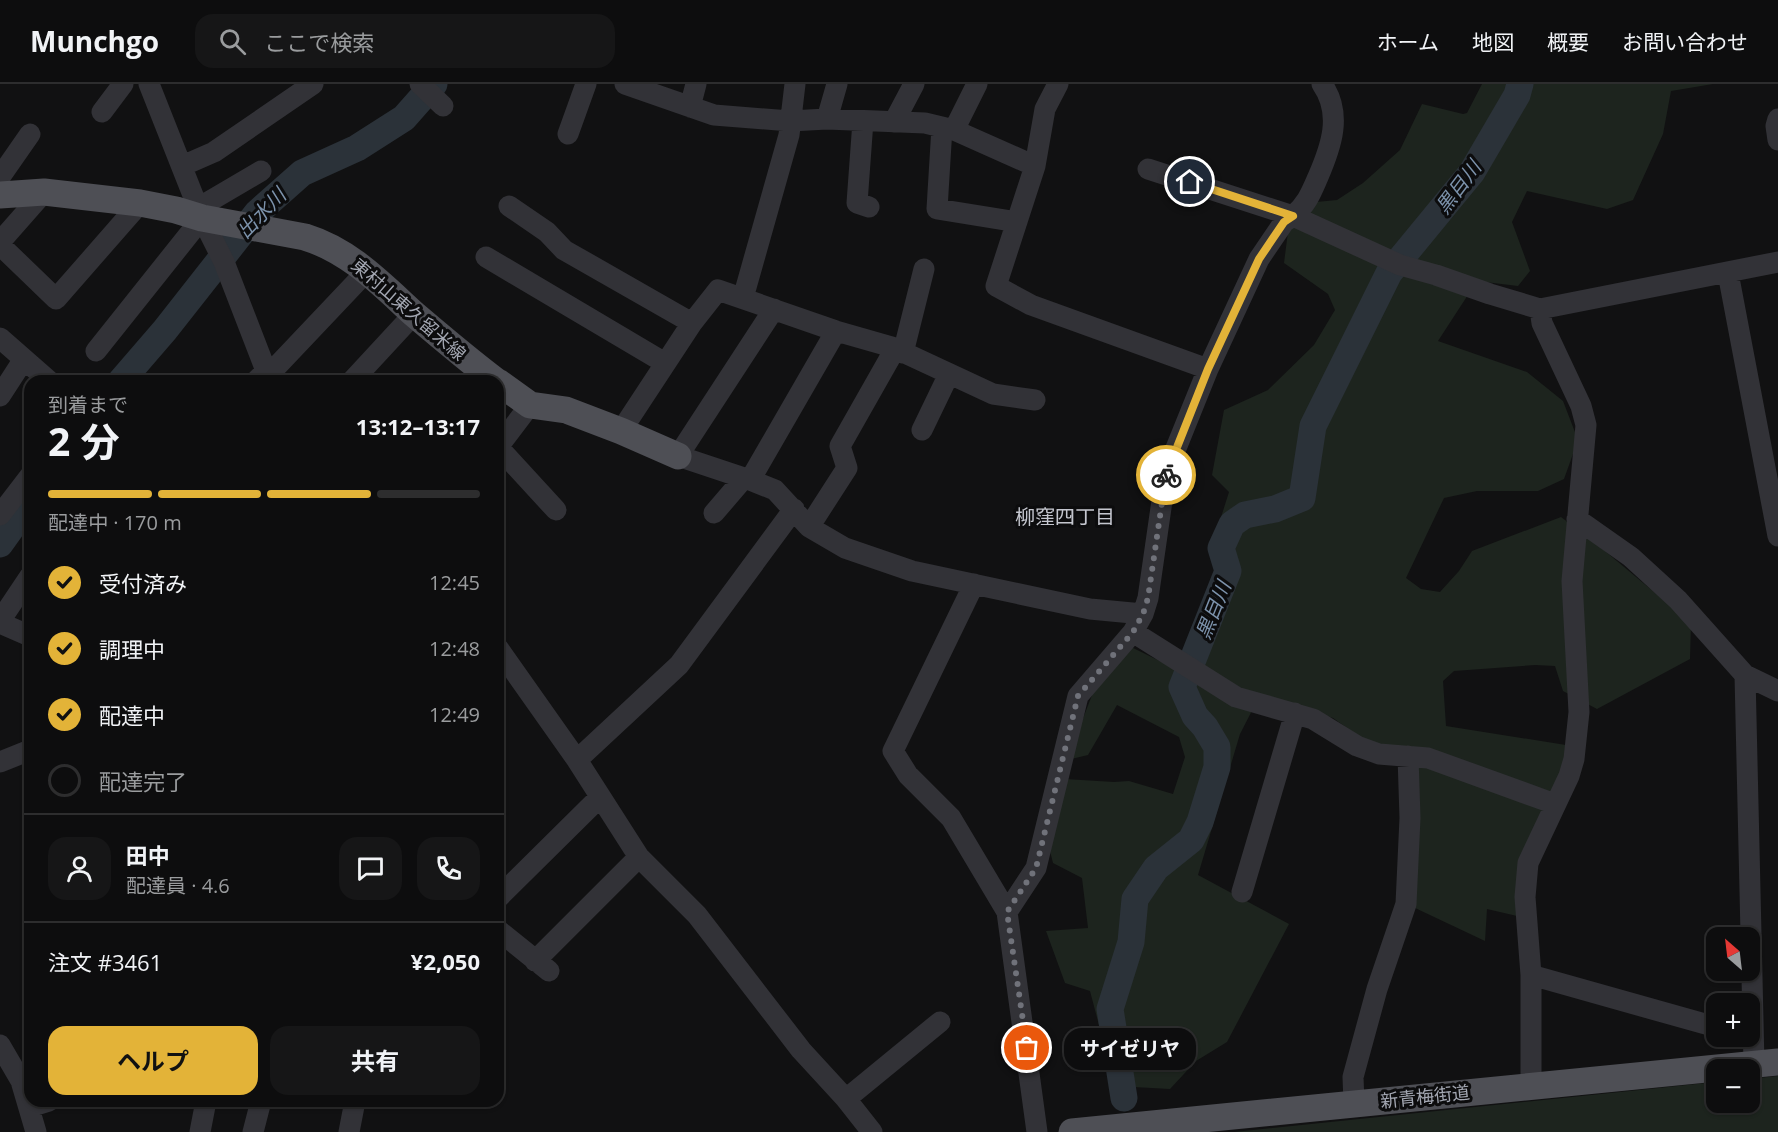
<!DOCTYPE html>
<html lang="ja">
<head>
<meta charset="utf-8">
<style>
  body { margin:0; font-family:"Open Sans","Noto Sans JP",sans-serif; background:#161617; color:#f1f3f6; height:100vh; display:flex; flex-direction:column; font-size:22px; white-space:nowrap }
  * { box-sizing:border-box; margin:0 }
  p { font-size:20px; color:#9a9c9e }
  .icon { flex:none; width:33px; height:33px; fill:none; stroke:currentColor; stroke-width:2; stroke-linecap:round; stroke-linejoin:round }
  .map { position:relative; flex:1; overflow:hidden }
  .drawer { position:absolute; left:24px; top:291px; width:480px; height:732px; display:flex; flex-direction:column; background:#0d0d0e; border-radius:18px; box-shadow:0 2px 4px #0004,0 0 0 2px #2d2d2e }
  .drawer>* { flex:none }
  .needle { width:39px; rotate:332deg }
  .tools { position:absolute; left:1706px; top:843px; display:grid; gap:12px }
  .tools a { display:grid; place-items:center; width:54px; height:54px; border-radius:12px; background:#0d0d0e; box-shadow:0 2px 4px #0004,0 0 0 2px #2d2d2e; font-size:30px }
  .pin { position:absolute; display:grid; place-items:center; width:51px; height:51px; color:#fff; margin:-26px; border:3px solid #fff; border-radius:50%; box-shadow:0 2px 6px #0007 }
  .courier { position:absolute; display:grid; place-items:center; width:60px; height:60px; margin:-30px; border:4px solid #e3b338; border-radius:50%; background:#fff; color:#222; box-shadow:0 2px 8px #0007 }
  .bubble { position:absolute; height:42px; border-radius:18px; background:#0d0d0e; box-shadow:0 2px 4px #0004,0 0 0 2px #2d2d2e; font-size:20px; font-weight:700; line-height:42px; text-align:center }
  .overview em { font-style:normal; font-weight:700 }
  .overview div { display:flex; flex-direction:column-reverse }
  .overview { display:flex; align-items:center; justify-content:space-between; height:102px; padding:0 24px }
  h1 { font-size:39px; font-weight:700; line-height:45px }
  .bar { display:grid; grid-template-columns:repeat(4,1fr); gap:9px 6px; align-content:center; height:72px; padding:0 24px }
  .bar i { height:8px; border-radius:4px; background:#2d2d2e }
  .bar .selected { background:#e3b338 }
  .bar p { grid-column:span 4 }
  .line { display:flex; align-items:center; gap:15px; padding:0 24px; border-top:2px solid #2d2d2e }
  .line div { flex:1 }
  .round { display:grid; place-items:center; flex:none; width:63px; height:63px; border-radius:18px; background:#161617 }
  ol { padding:0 24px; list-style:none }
  li { display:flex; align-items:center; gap:18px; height:66px }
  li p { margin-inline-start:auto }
  li .icon { padding:6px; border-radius:50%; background:#e3b338; color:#111; stroke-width:4 }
  li:last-child { color:#9a9c9e }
  li i { width:33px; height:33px; border:3px solid #2d2d2e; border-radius:50% }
  .action { display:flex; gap:12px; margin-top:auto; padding:12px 24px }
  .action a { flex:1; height:69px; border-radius:18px; background:#e3b338; color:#111; font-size:24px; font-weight:700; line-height:69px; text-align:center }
  .action a+a { background:#161617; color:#f1f3f6 }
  header { display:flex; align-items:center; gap:36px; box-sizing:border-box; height:84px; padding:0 30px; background:#0d0d0e; border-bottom:2px solid #2d2d2e }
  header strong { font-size:28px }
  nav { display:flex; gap:33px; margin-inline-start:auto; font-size:21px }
  .search { width:420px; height:54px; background:#161617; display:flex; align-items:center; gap:15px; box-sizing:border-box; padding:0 21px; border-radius:18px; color:#9a9c9e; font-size:22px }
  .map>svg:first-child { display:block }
</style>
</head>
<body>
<header>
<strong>Munchgo</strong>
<div class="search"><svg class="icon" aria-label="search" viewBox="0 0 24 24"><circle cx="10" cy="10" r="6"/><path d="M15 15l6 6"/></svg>ここで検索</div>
<nav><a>ホーム</a><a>地図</a><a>概要</a><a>お問い合わせ</a></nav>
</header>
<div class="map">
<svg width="1778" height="1048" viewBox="0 0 1778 1048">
  <rect width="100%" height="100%" fill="#111112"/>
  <path fill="#1d241e" d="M1482 0H1713L1671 7 1663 50 1633 116 1607 125 1527 107 1512 138 1530 187 1518 202 1477 197 1438 257 1527 288 1563 317 1578 356 1564 395 1538 407H1477L1444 414 1406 494 1421 505 1440 508 1459 487 1472 467 1561 433 1593 457 1691 539 1690 575 1597 625 1563 607 1555 582 1535 581 1454 587 1443 597 1446 642 1566 661 1565 684 1517 832 1487 825 1485 857 1413 823V666L1374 663 1333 634 1260 611 1240 650 1198 791 1289 840 1227 958 1196 977 1170 1005 1115 1002 1090 907 1065 899 1046 847 1088 844 1082 794 1053 779 1049 763 1065 695 1114 698 1129 697 1173 710 1185 673 1179 653 1117 621 1088 671 1071 675 1077 650 1094 606 1131 563 1172 583 1182 571 1220 489 1216 449 1229 408 1212 391 1224 326 1268 306 1314 261 1335 226 1328 210 1284 179 1288 148 1316 118 1337 116 1363 99 1400 66 1422 20 1463 30 1467 29Z
    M1778 992V1048H1234L1716 998V1018H1749V995Z"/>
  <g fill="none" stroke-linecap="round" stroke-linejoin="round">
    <path stroke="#2b3239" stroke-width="27" d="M121 297 165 246 257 129 302 89 357 64 404 34 434 0
      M0 460 30 418
      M1124 1014 1110 925 1131 858 1135 815 1156 784 1191 756 1200 738 1217 683V663L1205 643 1195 632 1182 603 1228 487 1221 464 1232 440 1245 431 1275 425 1302 414 1313 342 1389 189 1472 88 1517 11 1520 0"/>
    <path stroke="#323237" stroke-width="21" d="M149 0 202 134 224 178 270 297
      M420 0 443 22
      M625 0 714 31 790 37 827 35 925 39 954 46 1035 82 996 202 1031 221 1208 285
      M690 23 696 0
      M102 28 123 0
      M827 35 837 0
      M1778 35 1776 42 1778 56
      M863 37 857 119 869 123
      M894 38 914 0
      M942 43 937 125 1017 138
      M954 46 977 0
      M568 50 586 0
      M182 82 214 68 313 0
      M1035 82 1045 25 1058 0
      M1148 85 1293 132C1307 120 1311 109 1318 93 1331 63 1343 30 1322 0
      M0 93 30 50
      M509 122 547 148 564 166 692 239
      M198 124 261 87
      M0 158 44 108
      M0 161 56 215 140 119
      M486 173 665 279
      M1728 189 1778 452
      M743 214 789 51 795 0
      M774 225 678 372 750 396 775 406 809 443 845 464 912 487 1090 525 1143 530
      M1540 225 1542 239 1581 322 1586 341 1572 497 1579 628 1574 675 1569 692 1528 779 1525 813 1531 891 1716 943
      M0 254 49 297
      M96 267 202 134
      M903 269 924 185
      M256 297 265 288 277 282 367 187
      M352 297 414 230
      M0 312 24 275
      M922 346 949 290
      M621 347 692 239 718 206 836 247 892 263 993 310 1035 316
      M498 363 556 426
      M498 363 530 321
      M750 396 836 247
      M714 429 744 394
      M0 431 30 392
      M1577 435 1631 473 1678 516 1745 591 1778 607
      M809 443 847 384 840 362 895 265
      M974 500 893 667 908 691 951 734 1007 828
      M0 537 30 492
      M0 539 30 552
      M1133 548 1236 613 1313 635 1357 662 1379 670 1428 674 1555 720
      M498 564 577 676 639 773 697 831 801 966 846 1015 872 1048
      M1745 591 1754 980
      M577 676 679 581 794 425
      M0 678 30 666
      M1242 808 1295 629
      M498 814 600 713
      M498 846 549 887
      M535 877 639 773
      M0 961 21 997 36 1048
      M1531 1002V891
      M846 1015 940 938
      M1354 1019 1353 993 1377 905 1406 820 1410 734 1408 672
      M30 1023 49 1017
      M200 1048 206 1017
      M253 1048 261 1017
      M349 1048 355 1017
      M1037 1048 1007 828 1036 784 1078 612 1133 548 1143 530 1148 514 1166 389 1208 285 1259 175 1284 138 1293 132 1400 181 1436 191 1490 210 1540 225 1778 178"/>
    <path stroke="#4e4f55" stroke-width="27" d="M0 111 44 108 140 119 176 126 202 134 305 153C350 167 380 199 414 230 441 253 468 276 496 297
      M498 298 530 321 566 326 621 347 678 372
      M1072 1048 1778 978"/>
  </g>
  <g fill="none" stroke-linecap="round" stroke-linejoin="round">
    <path stroke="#70727a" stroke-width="6" stroke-dasharray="0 10.8" d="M1027 964 1007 828 1036 784 1078 612 1133 548 1143 530 1148 514 1166 391"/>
    <path stroke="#e3b338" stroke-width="8" d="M1166 391 1208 285 1259 175 1284 138 1293 132 1190 98"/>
  </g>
  <g text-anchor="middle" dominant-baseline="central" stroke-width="6" stroke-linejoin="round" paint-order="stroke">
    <g font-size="18" fill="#a3a7b2" stroke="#0c0c0d">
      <text transform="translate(409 225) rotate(41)">東村山東久留米線</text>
      <text transform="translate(1425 1012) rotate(-6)">新青梅街道</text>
    </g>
    <g font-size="20" font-style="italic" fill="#7c92ab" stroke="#0c0c0d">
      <text transform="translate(1458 103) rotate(-53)">黒目川</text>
      <text transform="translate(261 129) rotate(-46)">出水川</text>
      <text transform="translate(1213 526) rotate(-68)">黒目川</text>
    </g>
    <g font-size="20" fill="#c4c6ce" stroke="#0c0c0d">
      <text x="1065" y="432">柳窪四丁目</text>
    </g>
  </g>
</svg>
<div class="tools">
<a><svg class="needle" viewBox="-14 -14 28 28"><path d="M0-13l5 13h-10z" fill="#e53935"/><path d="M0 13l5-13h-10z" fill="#9a9c9e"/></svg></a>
<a>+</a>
<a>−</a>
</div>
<div class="pin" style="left:1027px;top:964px;background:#ea580c"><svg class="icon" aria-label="bag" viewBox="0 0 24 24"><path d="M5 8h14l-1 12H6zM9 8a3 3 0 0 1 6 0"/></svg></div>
<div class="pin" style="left:1190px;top:98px;background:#1f2937"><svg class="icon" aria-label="home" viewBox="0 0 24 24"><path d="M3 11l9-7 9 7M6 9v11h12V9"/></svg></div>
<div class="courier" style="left:1166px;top:391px"><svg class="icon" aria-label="bike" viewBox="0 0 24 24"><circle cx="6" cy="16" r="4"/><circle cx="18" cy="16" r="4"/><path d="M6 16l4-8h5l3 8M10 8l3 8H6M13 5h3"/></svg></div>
<div class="bubble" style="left:1064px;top:944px;width:132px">サイゼリヤ</div>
<section class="drawer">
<div class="overview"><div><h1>2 分</h1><p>到着まで</p></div><em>13:12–13:17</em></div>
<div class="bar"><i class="selected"></i><i class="selected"></i><i class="selected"></i><i></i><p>配達中 · 170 m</p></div>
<ol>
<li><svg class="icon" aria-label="check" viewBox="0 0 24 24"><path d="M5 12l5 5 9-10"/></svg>受付済み<p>12:45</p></li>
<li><svg class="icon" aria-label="check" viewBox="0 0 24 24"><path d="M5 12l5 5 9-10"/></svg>調理中<p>12:48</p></li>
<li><svg class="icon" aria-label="check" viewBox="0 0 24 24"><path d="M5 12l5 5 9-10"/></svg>配達中<p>12:49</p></li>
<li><i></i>配達完了</li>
</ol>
<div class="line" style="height:108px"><a class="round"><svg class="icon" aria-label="person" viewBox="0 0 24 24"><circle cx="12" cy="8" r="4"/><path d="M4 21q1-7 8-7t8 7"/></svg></a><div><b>田中</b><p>配達員 · 4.6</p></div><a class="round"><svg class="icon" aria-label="chat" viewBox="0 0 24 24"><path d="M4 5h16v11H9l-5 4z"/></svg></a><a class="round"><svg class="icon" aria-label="phone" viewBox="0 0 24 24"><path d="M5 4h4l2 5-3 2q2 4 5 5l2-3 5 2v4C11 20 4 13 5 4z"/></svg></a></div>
<div class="line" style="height:78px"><div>注文 #3461</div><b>¥2,050</b></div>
<div class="action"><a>ヘルプ</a><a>共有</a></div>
</section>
</div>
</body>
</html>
